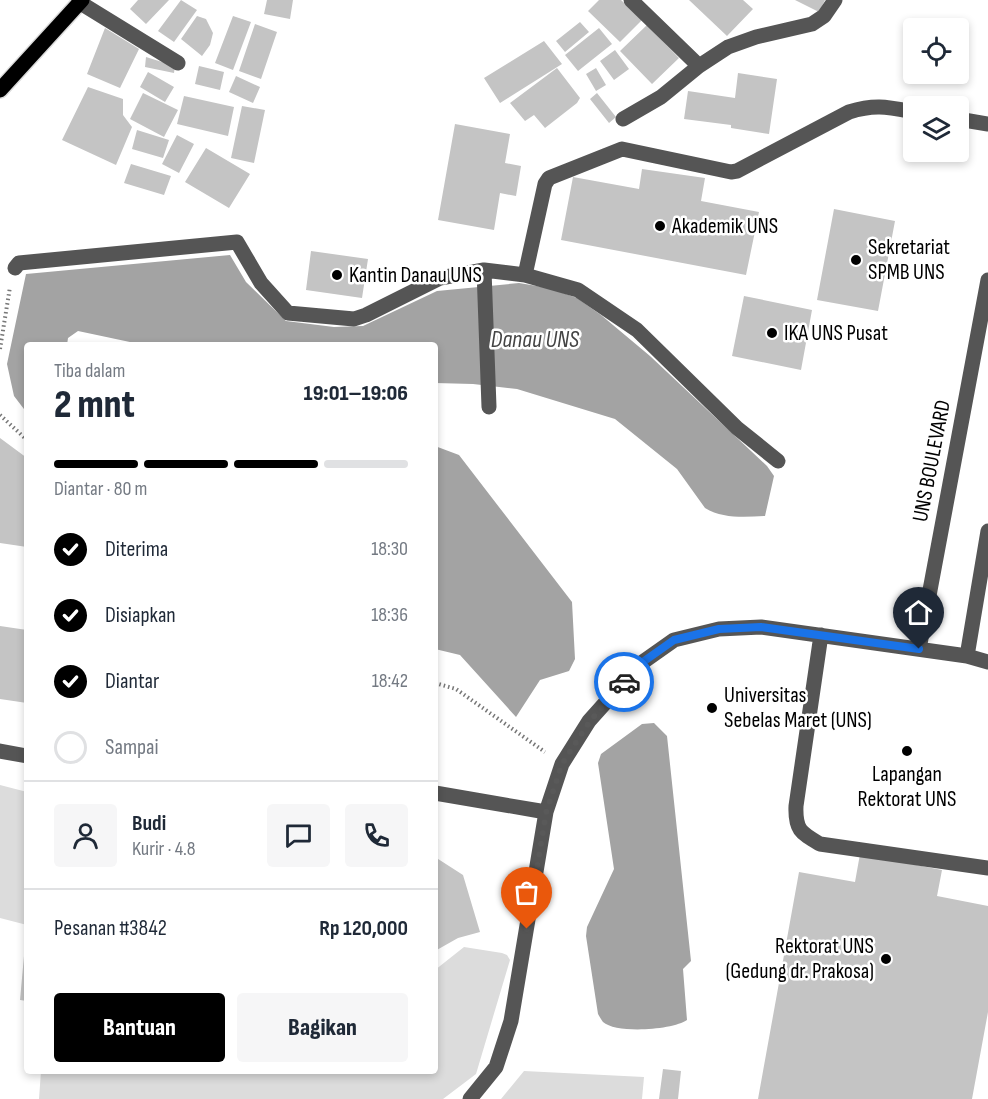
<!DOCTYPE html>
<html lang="id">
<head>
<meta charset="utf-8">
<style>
  body { margin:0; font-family:"Sofia Sans Condensed",sans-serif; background:#f6f6f7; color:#1f2937; height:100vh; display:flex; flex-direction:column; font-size:22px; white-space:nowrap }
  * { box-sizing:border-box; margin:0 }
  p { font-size:20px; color:#747a83 }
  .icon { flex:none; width:33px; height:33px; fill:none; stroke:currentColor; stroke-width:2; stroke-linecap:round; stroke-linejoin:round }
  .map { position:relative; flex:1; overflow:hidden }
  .details { position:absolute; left:24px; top:342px; width:414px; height:732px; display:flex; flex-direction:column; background:#fff; border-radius:6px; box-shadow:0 3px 9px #0003 }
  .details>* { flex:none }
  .fabs { position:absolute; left:903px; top:18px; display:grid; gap:12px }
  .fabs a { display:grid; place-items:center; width:66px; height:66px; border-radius:6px; background:#fff; box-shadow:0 3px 9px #0003; font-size:30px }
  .pin { position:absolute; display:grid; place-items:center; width:51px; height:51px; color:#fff; margin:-62px -26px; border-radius:50% 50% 50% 0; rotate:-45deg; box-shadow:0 0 6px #0007 }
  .pin .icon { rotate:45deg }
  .courier { position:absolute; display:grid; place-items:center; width:60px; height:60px; margin:-30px; border:4px solid #1a73e8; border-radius:50%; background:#fff; color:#222; box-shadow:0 2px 8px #0007 }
  .summary em { font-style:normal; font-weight:800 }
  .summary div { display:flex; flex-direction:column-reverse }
  .summary { display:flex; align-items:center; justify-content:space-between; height:102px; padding:0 30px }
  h1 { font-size:39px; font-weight:800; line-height:45px }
  .bar { display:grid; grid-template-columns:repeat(4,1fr); gap:9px 6px; align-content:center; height:72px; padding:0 30px }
  .bar i { height:8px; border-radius:4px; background:#e0e1e3 }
  .bar .on { background:#000 }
  .bar p { grid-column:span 4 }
  .line { display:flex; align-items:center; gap:15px; padding:0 30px; border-top:2px solid #e0e1e3 }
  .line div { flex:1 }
  .round { display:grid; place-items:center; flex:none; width:63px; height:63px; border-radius:6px; background:#f6f6f7 }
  ol { padding:0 30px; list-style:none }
  li { display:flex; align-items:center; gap:18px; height:66px }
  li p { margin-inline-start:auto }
  li .icon { padding:6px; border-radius:50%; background:#000; color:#fff; stroke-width:4 }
  li:last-child { color:#747a83 }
  li i { width:33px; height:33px; border:3px solid #e0e1e3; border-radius:50% }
  .cta { display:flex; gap:12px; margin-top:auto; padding:12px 30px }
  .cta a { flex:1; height:69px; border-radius:6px; background:#000; color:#fff; font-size:24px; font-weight:800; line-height:69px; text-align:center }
  .cta a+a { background:#f6f6f7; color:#1f2937 }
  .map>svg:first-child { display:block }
</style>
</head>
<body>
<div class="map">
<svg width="988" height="1099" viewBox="0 0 988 1099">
  <rect width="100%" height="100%" fill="#fff"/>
  <path fill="#dcdcdc" d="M0 785 27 792V925L0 918Z
    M464 947 502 953 507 955 510 960 476 1074 443 1099H39L41 1071H435V970Z
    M524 1071 644 1077 642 1099H501Z"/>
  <path fill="#a3a3a3" d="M230 255 246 282 286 321 334 327 363 326 437 291 519 283 549 288 577 298 601 315 650 356 767 466 774 476 765 516C745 517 723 519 705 508L677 469 615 419 517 389 473 384 435 383V345H144L78 331 68 338 67 345H27V413L14 396 7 364 26 274Z
    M435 446 459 455 572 602 575 659 569 671 540 680 516 717 460 655 435 649Z
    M654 723 667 736 691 961 683 969 687 1020C673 1030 616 1034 603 1022 602 1021 598 1014 598 1014L586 936 587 927 614 869 598 763 601 754 642 724Z"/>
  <path fill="#c4c4c4" d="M138 0H169L146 24 130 9Z
    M181 0 197 10 174 42 158 31Z
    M267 0H293L290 19 264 14Z
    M599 0H621L642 20 620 42 588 11Z
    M689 0H743L753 9 727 36Z
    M795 0H825L819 12Z
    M197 16 206 19 213 33 210 45 202 56 181 39Z
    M233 16 251 22 233 70 215 63Z
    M580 22 589 32 565 52 556 41Z
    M255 24 277 32 261 79 239 71Z
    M647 25 679 58 652 84 620 51Z
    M105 28 139 49 120 88 87 74Z
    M599 28 612 44 578 71 565 55Z
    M544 41 562 64 500 103 484 78Z
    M615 50 629 69 614 80 600 61Z
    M146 57 175 66 174 73 145 67Z
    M199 66 224 72 220 90 195 84Z
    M557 68 580 98 577 103 545 128 534 115 525 121 510 103Z
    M596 68 606 85 596 91 586 74Z
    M148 72 174 87 165 102 140 87Z
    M738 73 777 79 769 134 731 128V125L684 119 688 91 735 98Z
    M236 76 260 87 253 103 229 92Z
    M88 87 123 99V115L132 127 116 165 62 140Z
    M143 93 178 110 164 137 130 119Z
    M597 93 616 117 609 123 590 99Z
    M184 96 234 107 228 136 177 124Z
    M242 106 265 110 254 163 231 158Z
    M455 124 510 134 505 163 521 166 516 196 500 193 494 230 438 220Z
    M137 130 169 140 163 158 132 149Z
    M177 135 194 144 179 173 162 164Z
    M206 148 250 174 229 208 185 182Z
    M131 164 171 176 164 195 124 183Z
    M642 169 705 178 701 201 759 212 746 275 561 240 573 177 639 189Z
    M834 209 895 221 878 311 817 300Z
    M311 251 368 259 362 298 306 290Z
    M744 296 812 310 801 370 732 356Z
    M0 438 27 458V547L0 543Z
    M0 626 27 630V703L0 699Z
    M860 854 942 870 937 896 988 906V1012L972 1099H758L799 872 855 882Z
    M435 857 463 875 480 932 458 938 435 951Z
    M24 956H27V1001L20 1000Z
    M663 1069 681 1071 678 1099H659Z"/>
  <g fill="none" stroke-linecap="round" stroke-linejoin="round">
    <defs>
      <path id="major" d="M0 90 82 0"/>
    </defs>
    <use href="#major" stroke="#dbdbdb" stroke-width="18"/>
    <path stroke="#777" stroke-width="4" stroke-dasharray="1.5 3" stroke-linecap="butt" d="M0 349 10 287
      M0 415 27 440
      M435 683 456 689 545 752"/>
    <path stroke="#555" stroke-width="15" d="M631 0 699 66
      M79 2 178 63
      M623 119 661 97 699 66 728 47 756 37 812 24 824 16 835 0
      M958 119 988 124
      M15 268 19 263 237 242 261 283 288 313 354 319 366 315 440 278 484 270 525 275 578 290 637 330 737 428 778 461
      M484 270 489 407
      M525 275 545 184 549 178 622 149 731 172 737 171 849 112C875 104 887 107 914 112
      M821 635 796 806C795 830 801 833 820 844L988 868
      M919 649 988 280
      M967 656 988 531
      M0 751 27 756
      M435 793 546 812
      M470 1099 496 1067 511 1021 546 812 562 764 589 721 640 664 674 640 719 629 761 627 967 656 988 662"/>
    <use href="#major" stroke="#000" stroke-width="15"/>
  </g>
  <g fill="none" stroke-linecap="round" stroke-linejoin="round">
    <path stroke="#595959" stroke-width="6" stroke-dasharray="0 10.8" d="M527 929 546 813 562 764 590 721 624 682"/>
    <path stroke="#1a73e8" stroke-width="8" d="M624 682 640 664 674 640 719 629 761 627 919 649"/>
  </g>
  <g fill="#000" stroke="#fff" stroke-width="2">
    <circle cx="660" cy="226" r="6"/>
    <circle cx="856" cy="260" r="6"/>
    <circle cx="337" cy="275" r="6"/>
    <circle cx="772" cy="333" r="6"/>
    <circle cx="712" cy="708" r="6"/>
    <circle cx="907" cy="751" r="6"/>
    <circle cx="886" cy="959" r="6"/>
  </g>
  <g text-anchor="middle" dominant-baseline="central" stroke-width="5" stroke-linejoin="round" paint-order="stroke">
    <g font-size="22" fill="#000" stroke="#fff" text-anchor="start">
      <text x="672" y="226">Akademik UNS</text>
      <text x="868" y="247">Sekretariat<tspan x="868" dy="25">SPMB UNS</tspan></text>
      <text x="349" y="275">Kantin Danau UNS</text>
      <text x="784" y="333">IKA UNS Pusat</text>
      <text x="724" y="695">Universitas<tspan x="724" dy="25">Sebelas Maret (UNS)</tspan></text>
      <text x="907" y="774" text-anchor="middle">Lapangan<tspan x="907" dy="25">Rektorat UNS</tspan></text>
      <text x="874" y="946" text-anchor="end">Rektorat UNS<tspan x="874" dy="25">(Gedung dr. Prakosa)</tspan></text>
    </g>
    <g font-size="22" fill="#000" stroke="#fff">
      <text transform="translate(932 461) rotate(-79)">UNS BOULEVARD</text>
    </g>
    <g font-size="24" font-style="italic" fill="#444" stroke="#fff">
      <text x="535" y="339">Danau UNS</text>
    </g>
  </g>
</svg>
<div class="fabs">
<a><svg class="icon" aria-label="locate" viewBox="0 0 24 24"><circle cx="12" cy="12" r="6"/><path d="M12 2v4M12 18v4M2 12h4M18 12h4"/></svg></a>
<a><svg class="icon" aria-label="layers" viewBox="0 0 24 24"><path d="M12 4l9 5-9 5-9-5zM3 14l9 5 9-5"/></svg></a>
</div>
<div class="pin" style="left:527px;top:929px;background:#ea580c"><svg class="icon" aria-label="bag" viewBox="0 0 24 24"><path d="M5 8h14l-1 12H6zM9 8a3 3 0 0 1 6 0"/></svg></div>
<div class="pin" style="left:919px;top:649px;background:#1f2937"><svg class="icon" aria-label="home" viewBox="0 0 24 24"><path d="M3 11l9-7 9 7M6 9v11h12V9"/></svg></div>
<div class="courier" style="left:624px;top:682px"><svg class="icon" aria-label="car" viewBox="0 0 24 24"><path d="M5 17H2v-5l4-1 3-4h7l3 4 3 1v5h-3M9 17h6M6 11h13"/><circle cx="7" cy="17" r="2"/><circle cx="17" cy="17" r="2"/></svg></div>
<section class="details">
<div class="summary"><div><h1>2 mnt</h1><p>Tiba dalam</p></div><em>19:01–19:06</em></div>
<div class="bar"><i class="on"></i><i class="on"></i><i class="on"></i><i></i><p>Diantar · 80 m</p></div>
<ol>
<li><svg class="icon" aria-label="check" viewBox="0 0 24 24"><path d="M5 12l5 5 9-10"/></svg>Diterima<p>18:30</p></li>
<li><svg class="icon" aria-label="check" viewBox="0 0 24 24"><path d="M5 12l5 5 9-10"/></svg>Disiapkan<p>18:36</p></li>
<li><svg class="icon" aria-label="check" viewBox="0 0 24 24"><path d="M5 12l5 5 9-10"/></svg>Diantar<p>18:42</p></li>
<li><i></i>Sampai</li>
</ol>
<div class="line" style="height:108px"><a class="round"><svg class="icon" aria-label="person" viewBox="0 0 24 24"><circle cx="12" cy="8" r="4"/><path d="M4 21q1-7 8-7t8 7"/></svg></a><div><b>Budi</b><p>Kurir · 4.8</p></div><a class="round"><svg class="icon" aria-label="chat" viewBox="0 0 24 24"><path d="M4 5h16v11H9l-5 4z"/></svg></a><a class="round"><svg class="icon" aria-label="phone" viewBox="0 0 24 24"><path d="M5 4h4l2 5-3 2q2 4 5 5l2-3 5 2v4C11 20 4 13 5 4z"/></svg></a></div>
<div class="line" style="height:78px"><div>Pesanan #3842</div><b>Rp 120,000</b></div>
<div class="cta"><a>Bantuan</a><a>Bagikan</a></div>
</section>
</div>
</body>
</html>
